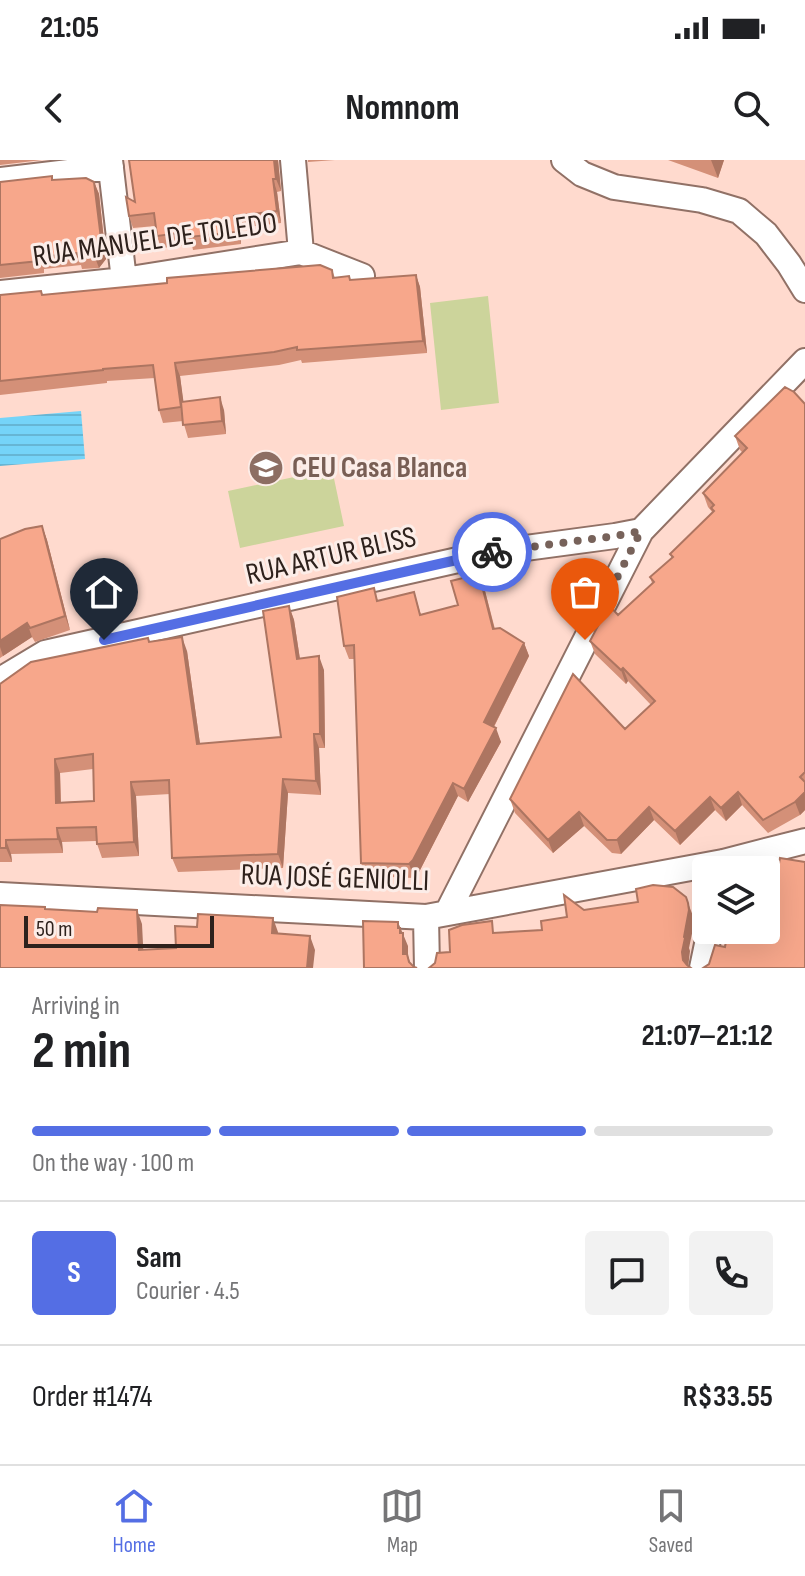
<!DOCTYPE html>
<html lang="en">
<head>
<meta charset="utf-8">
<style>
  body { margin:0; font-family:"Sofia Sans Condensed",sans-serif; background:#f2f2f2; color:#202124; height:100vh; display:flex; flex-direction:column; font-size:30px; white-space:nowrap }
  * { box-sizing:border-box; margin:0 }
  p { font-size:26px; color:#757577 }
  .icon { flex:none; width:44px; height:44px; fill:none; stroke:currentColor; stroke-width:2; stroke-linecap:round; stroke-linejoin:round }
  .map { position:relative; height:808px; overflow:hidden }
  .sheet { display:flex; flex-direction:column; background:#fff; flex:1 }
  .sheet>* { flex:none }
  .buttons { position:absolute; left:692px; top:696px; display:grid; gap:16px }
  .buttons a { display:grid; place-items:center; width:88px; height:88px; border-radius:8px; background:#fff; box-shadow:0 8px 32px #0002; font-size:40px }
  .scale { position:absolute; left:24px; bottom:20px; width:190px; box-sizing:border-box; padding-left:8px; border:4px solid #2e211c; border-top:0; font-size:22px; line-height:28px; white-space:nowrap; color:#2e211c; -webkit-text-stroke:6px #fcede8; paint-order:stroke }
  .pin { position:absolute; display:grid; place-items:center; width:68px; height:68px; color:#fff; margin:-82px -34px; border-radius:50% 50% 50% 0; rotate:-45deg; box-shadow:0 0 8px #0007 }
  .pin .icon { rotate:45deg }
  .courier { position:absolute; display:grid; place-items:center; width:80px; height:80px; margin:-40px; border:6px solid #546ee4; border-radius:50%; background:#fff; color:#222; box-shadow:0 2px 10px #0007 }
  .head em { font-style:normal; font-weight:700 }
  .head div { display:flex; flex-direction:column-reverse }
  .head { display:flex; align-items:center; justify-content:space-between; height:136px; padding:0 32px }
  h1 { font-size:52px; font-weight:700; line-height:60px }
  .bar { display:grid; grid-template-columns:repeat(4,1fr); gap:12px 8px; align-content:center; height:96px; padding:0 32px }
  .bar i { height:10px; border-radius:6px; background:#e0e0e0 }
  .bar .active { background:#546ee4 }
  .bar p { grid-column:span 4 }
  .line { display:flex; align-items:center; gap:20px; padding:0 32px; border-top:2px solid #e0e0e0 }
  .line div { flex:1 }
  .round { display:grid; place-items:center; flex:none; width:84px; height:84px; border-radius:8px; background:#f2f2f2 }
  .status { display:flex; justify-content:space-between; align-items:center; height:56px; padding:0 40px; background:#fff; direction:ltr }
  .status svg { height:22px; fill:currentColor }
  header { display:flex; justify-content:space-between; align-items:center; height:104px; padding:0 32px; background:#fff; font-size:36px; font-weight:700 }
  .menu { display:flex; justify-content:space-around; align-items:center; height:112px; border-top:2px solid #e0e0e0; background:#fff; font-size:22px; color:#757577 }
  .menu a { display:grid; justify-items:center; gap:4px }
  .menu .active { color:#546ee4 }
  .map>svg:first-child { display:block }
</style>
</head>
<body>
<div class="status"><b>21:05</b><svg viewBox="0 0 49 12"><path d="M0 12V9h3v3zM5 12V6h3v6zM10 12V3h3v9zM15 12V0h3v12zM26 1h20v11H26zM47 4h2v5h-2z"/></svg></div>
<header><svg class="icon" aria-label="back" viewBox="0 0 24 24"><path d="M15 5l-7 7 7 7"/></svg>Nomnom<svg class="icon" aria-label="search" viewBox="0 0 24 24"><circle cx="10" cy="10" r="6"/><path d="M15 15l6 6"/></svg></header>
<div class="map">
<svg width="805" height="808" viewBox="0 0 805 808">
  <defs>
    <pattern id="water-rules" width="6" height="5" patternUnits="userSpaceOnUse" patternTransform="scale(2)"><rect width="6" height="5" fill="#75d4f8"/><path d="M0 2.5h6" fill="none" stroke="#66b6d4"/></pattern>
  </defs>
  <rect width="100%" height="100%" fill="#ffdace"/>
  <path fill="#ccd49b" d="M488 136 499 243 441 250 430 143Z
    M332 309 344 366 240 388 228 331Z"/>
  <path fill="url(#water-rules)" d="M81 251 85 299 0 306V258Z"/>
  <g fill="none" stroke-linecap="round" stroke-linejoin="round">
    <defs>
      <path id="minor" d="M110 0 124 120
        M293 0 301 92
        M564 0 582 14 614 27 702 40 739 51 766 74 789 104 805 130
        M0 20 111 7
        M0 133 124 120 301 92 362 116
        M0 520 45 493 489 393 615 376 641 371 805 201
        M0 735 426 757 723 702 805 681
        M447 753 641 371
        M426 757 427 808
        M702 808 710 770"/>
    </defs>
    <use href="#minor" stroke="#917166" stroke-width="28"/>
    <use href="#minor" stroke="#fff" stroke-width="24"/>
  </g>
  <path fill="#d49078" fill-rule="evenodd" d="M0 0H42L0 5Z
    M129 0H278L281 31 277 32 281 63 239 68 241 84 193 90 192 85 161 88 157 76 155 66 133 68 129 56 135 42Z
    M308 0H335L308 2Z
    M668 0H724L718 18Z
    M53 20 94 22 99 34 106 99 99 108 82 109 81 105 44 109V113L0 118V22Z
    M332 110 335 118 350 120 416 115 420 127 427 193 302 203 301 200 279 205 180 216 183 241 224 250 226 274 188 278 183 261 163 263 159 250 155 218 107 221V223L0 235V135L41 131 43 135Z
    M805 244V650L800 655 768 673 742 645 726 661 715 650 680 685 654 660 621 694 612 693 584 666 553 693 515 653 510 639 625 569 651 545 628 521 626 524 595 494 590 481 652 423 650 417 672 398 670 394 713 353 708 347 703 333 743 293 740 290 735 276Z
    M42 366 47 380 70 470 35 482 32 477 0 498V379Z
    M484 427 495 469 524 483 529 496 494 567 501 582 468 642 458 636 418 714 414 718 366 716 361 703 354 499H349L344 486 378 441 414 432 421 455 458 445Z
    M289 446 294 460 300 499 324 510 325 588H319L321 635 288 633 283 708 178 712 172 698 170 634 136 636 139 696 102 698 96 681 62 682 63 693 11 694 12 702H0V524L148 478 150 482 187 491 200 584 281 577ZM93 609 94 641 61 642 60 613Z"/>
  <path fill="#ad7561" d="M274 0H278L281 31 276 19Z
    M711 0H724L718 18Z
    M273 19 277 32 281 63 277 51Z
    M94 22 99 34 106 99 99 108 94 95Z
    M234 56 239 68 241 84 236 72Z
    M416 115 420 127 427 193 423 181Z
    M175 203 180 216 186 260 181 247Z
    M220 237 224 250 226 274 222 261Z
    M42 366 47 380 70 470 65 456Z
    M479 414 484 427 498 483 493 469Z
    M289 446 294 460 302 513 297 499Z
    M27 463 32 477 3 496 0 487V481Z
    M182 477 187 491 202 598 197 584Z
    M524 483 529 496 489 576 484 562Z
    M319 496 324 510 325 588 320 574Z
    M623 508 628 521 626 524 621 510Z
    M496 568 501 582 468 642 464 629Z
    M314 574 319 588 321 635 316 621Z
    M55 599 60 613 61 657 56 643Z
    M283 619 288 633 283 708 278 694Z
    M131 622 136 636 139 696 134 682Z
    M453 623 458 636 418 714 414 718 409 704Z
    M738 632 742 645 726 661 721 648Z
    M805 632V650L800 655 795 642Z
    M710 637 715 650 680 685 675 671Z
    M649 647 654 660 621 694 617 680Z
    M579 652 584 666 553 693 548 680Z
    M57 668 62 682 63 693 58 679Z
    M6 680 11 694 12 702 6 688Z
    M688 743 693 756 694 764 689 788 690 791 688 808 683 800 682 792Z
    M137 750 142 764 144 804 139 790Z
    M273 758 278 772 277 787 272 773Z
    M398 762 408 786V796L412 808 403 794 398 768Z
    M310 776 315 790 313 808H307Z"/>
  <path fill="#f7a78b" stroke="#ad7561" stroke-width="2" fill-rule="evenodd" d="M129 0H274L276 19H273L277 51 234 56 236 72 189 77 188 72 157 76 154 53 129 56 126 37 135 42Z
    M52 16V20L86 18 94 22 102 87 94 95 78 97 77 93 39 97V101L0 105V22Z
    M320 105 332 110 333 118 349 116 350 120 416 115 423 181 297 190V187L274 192 175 203 181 247 159 250 153 205 103 209V210L0 221V135L41 131 42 135 167 123V118Z
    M785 227 794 232 805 244V612L800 617 805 622V632L795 642 763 660 738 632 721 648 710 637 675 671 649 647 617 680H607L579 652 548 680 510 639 573 514 625 569 655 541 623 508 621 510 590 481 609 445 618 455 654 422 650 417 673 397 670 394 714 351 711 348 714 345 703 333 747 288 735 276Z
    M220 237 222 261 183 265 181 242Z
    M42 366 65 456 30 468 27 463 0 481V379L25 369Z
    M479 414 493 469 500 468 524 483 484 562 496 568 464 629 453 623 413 700 409 704 361 703 354 485 344 486 337 437 374 428 377 441 414 432 420 455 458 445 451 421Z
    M289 446 297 499 319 496 320 574H314L316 621 283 619 278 694 172 698 169 620 131 622 134 682 97 684 96 667 57 668 58 679 6 680V688H0V524L31 502 148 478 149 482 182 477 197 584 281 577 263 451ZM93 594 94 641 56 643 55 599Z
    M780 698 805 702V808H703L709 804 715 785 725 787 728 770H766V741L772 742Z
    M653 725 673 727 686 737 688 743 689 750 684 777 685 778 682 792 683 800 687 805 691 808H429L435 803 437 793 450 792 449 770 462 765 492 761 493 773 542 770 541 761 567 757 564 735 584 750 638 742 636 729Z
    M0 745 45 747V749L97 752 98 748 137 750 139 790 176 788 175 766 197 767 198 754 273 758 272 773 310 776 307 808H0Z
    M363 761 398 762V768H400V773H403V794H407L409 802 414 807 417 808H364Z"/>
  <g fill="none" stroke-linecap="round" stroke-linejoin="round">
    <path stroke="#77625a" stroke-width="8" stroke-dasharray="0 14.4" d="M492 392 615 376 641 371 585 480"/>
    <path stroke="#546ee4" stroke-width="10" d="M104 480 492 392"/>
  </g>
  <defs>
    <symbol id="school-disc" viewBox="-11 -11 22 22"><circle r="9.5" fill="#8d6e63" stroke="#fcede8"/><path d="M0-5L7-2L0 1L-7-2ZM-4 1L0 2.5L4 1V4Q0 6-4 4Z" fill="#fff"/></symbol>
  </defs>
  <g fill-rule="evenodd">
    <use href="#school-disc" x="246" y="288" width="40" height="40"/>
  </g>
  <g text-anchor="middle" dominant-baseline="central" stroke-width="6" stroke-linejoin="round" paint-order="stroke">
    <g font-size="30" fill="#2e211c" stroke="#fcede8">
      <text transform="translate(155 80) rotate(-8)">RUA MANUEL DE TOLEDO</text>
      <text transform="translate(331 396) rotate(-13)">RUA ARTUR BLISS</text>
      <text transform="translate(335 718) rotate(2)">RUA JOSÉ GENIOLLI</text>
    </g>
    <g font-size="30" font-weight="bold" fill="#785e54" stroke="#fcede8" text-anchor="start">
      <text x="292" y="308">CEU Casa Blanca</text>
    </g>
  </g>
</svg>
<div class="buttons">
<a><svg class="icon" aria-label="layers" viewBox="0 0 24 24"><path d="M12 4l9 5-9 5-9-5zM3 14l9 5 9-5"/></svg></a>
</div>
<div class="scale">50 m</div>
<div class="pin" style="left:585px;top:480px;background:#ea580c"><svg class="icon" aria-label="bag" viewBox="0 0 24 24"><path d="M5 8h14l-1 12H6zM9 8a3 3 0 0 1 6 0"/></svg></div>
<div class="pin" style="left:104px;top:480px;background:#1f2937"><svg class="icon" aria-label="home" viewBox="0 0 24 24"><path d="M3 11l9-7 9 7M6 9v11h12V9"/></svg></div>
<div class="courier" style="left:492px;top:392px"><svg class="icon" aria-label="bike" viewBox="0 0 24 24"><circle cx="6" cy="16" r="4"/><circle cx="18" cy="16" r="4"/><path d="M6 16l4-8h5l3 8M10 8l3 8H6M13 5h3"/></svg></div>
</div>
<section class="sheet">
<div class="head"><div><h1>2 min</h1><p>Arriving in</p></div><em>21:07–21:12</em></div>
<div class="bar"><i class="active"></i><i class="active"></i><i class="active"></i><i></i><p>On the way · 100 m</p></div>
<div class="line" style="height:144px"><b class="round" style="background:#546ee4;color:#fff">S</b><div><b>Sam</b><p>Courier · 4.5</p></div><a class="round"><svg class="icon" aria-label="chat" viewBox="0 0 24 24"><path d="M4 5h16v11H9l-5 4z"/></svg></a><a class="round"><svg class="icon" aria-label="phone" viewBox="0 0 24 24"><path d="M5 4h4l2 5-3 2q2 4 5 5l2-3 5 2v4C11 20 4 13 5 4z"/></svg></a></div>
<div class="line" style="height:104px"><div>Order #1474</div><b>R$33.55</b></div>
</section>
<nav class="menu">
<a class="active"><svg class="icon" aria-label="home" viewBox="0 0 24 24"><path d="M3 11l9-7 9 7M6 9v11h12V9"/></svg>Home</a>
<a><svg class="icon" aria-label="map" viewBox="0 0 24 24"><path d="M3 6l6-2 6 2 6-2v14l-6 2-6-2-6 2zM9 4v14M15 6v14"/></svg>Map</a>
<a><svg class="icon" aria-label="saved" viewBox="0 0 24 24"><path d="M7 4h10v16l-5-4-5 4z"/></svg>Saved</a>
</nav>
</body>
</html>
